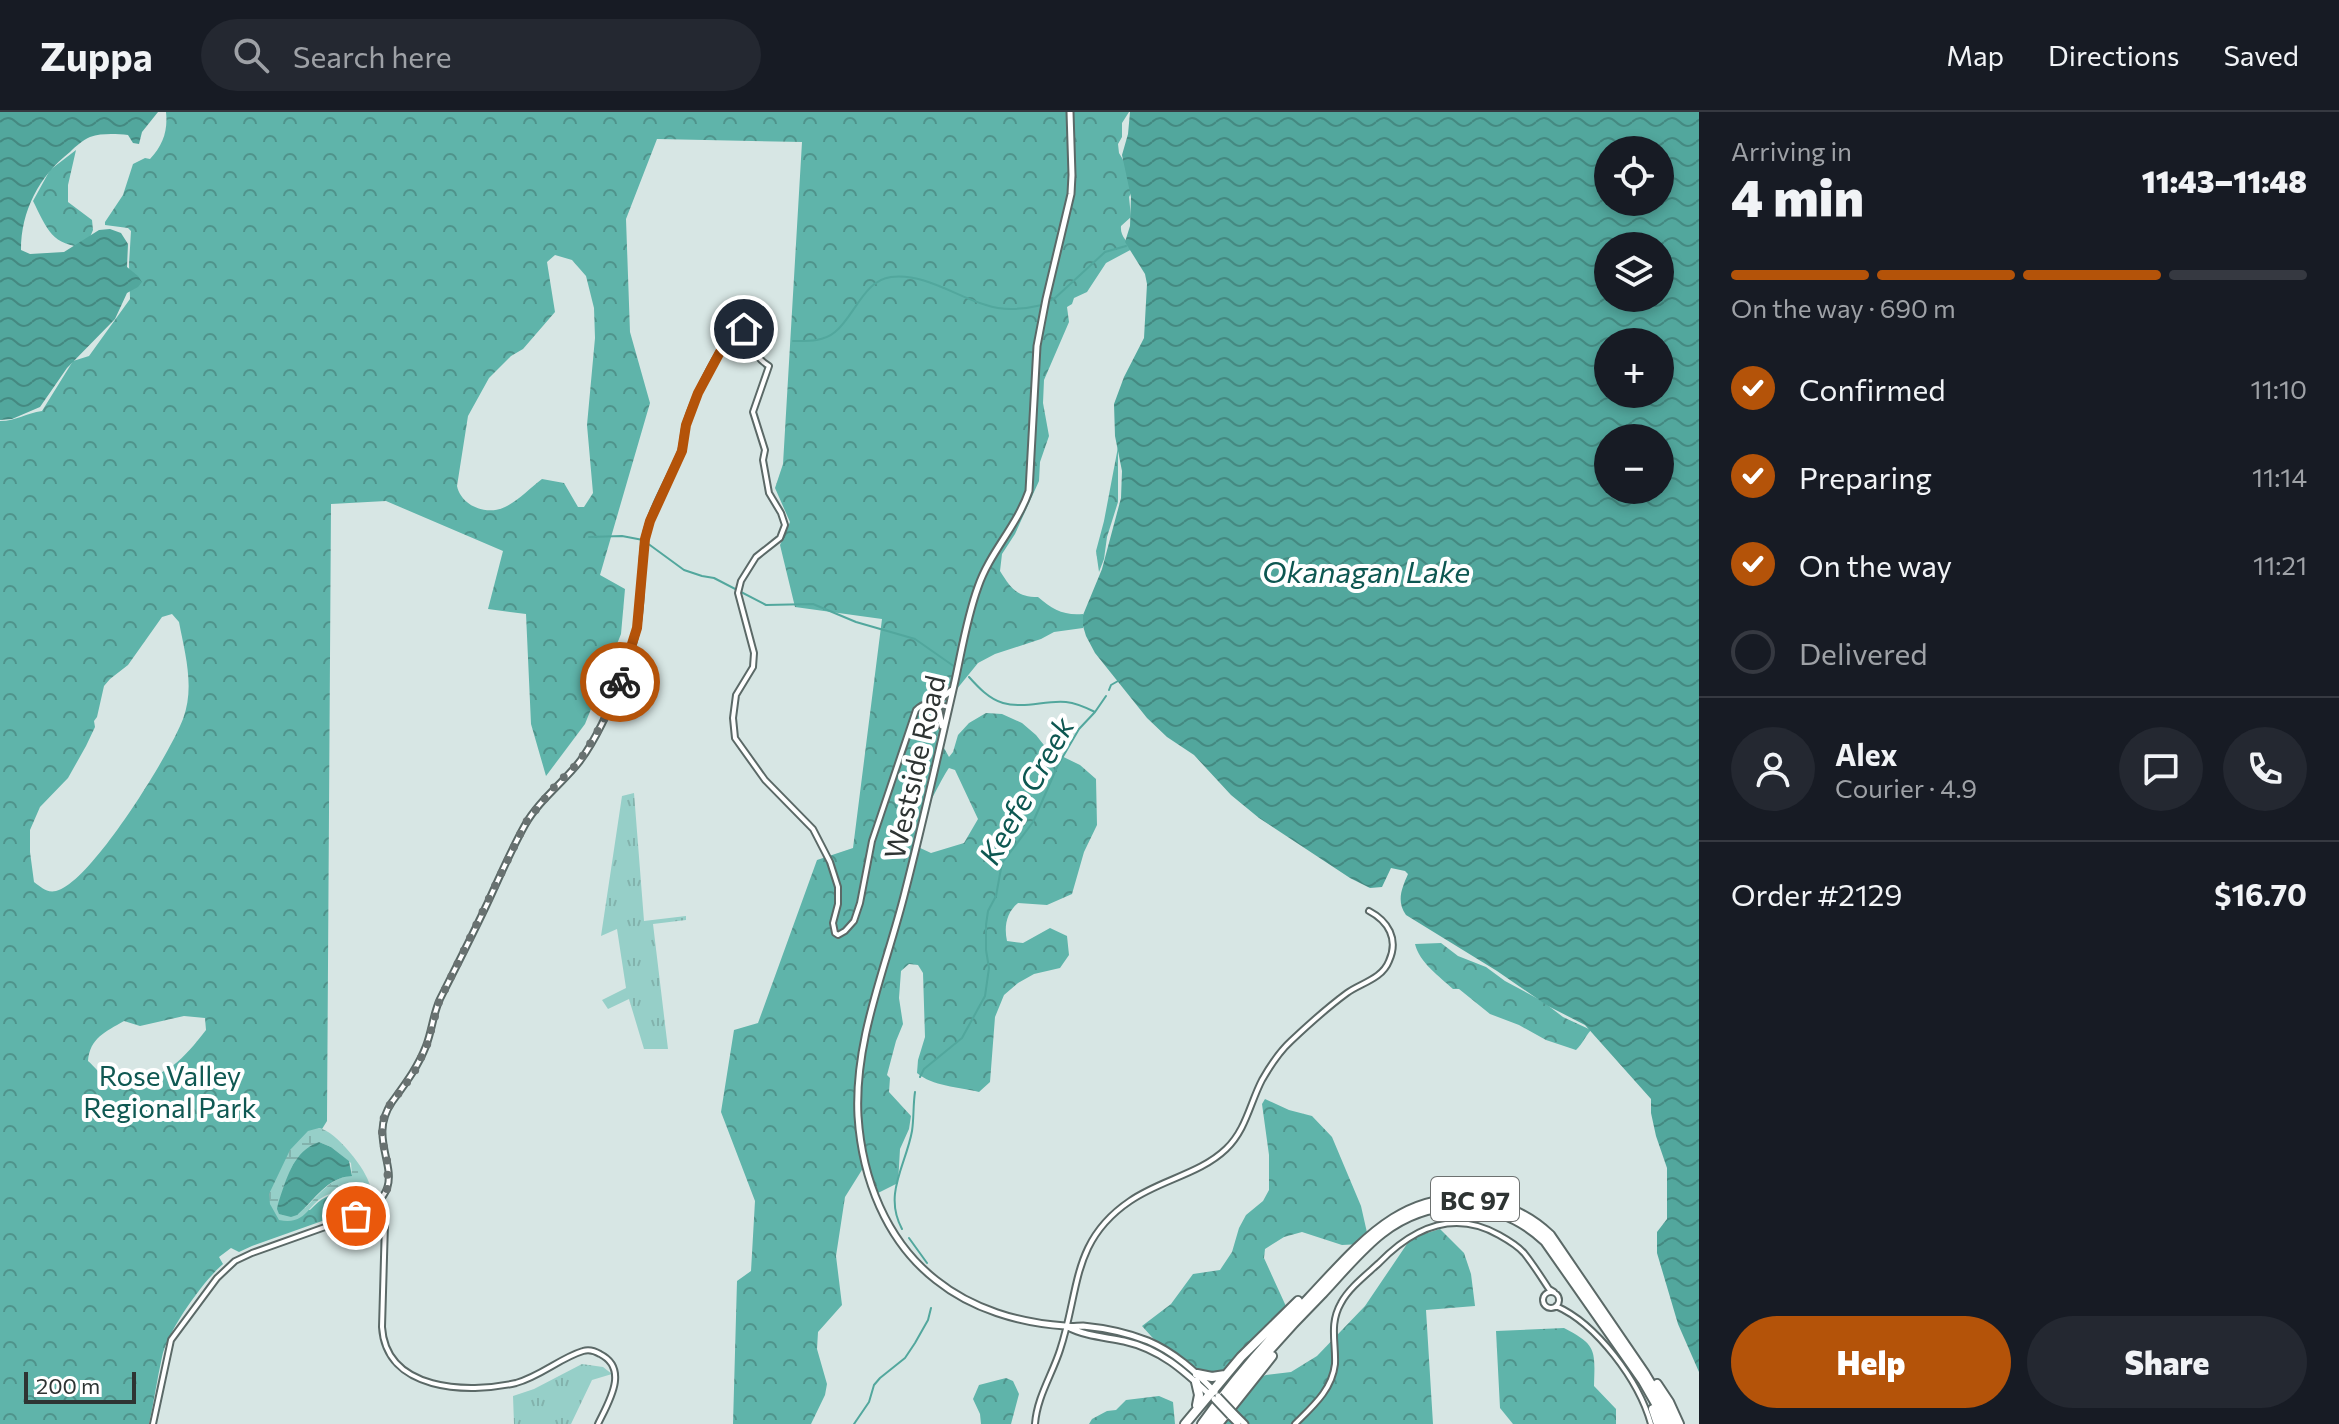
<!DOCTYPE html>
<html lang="en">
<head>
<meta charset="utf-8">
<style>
  body { margin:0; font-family:Commissioner,sans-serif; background:#242831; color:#f1f3f6; height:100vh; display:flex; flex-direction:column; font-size:30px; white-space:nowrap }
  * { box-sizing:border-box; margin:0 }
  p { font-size:26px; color:#9ea1a6 }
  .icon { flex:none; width:44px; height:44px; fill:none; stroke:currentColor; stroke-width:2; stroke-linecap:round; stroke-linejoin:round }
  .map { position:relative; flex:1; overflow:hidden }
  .panel { display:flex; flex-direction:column; background:#171b24; width:640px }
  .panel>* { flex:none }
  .fabs { position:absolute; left:1594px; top:24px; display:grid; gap:16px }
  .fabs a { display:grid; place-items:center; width:80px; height:80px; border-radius:50%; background:#171b24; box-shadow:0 4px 12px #0003; font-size:40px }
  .scale { position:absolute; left:24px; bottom:20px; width:112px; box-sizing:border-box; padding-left:8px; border:4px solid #2e3433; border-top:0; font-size:22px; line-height:28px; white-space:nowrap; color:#2e3433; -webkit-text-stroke:6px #fff; paint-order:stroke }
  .pin { position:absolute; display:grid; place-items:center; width:68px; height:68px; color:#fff; margin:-34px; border:4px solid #fff; border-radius:50%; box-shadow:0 2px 8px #0007 }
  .courier { position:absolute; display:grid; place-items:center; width:80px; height:80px; margin:-40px; border:6px solid #b45309; border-radius:50%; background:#fff; color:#222; box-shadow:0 2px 10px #0007 }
  .headline em { font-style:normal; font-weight:800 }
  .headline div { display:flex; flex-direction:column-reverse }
  .headline { display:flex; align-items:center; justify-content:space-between; height:136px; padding:0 32px }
  h1 { font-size:52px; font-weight:800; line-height:60px }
  .bar { display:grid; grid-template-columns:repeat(4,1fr); gap:12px 8px; align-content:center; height:96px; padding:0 32px }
  .bar i { height:10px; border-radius:6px; background:#363941 }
  .bar .active { background:#b45309 }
  .bar p { grid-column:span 4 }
  .line { display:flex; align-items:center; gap:20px; padding:0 32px; border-top:2px solid #363941 }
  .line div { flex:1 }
  .round { display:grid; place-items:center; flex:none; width:84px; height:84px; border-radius:42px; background:#242831 }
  ol { padding:0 32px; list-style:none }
  li { display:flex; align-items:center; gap:24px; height:88px }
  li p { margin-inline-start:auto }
  li .icon { padding:8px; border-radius:50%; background:#b45309; color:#fff; stroke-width:4 }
  li:last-child { color:#9ea1a6 }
  li i { width:44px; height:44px; border:4px solid #363941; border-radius:50% }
  .primary-button { display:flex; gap:16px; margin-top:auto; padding:16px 32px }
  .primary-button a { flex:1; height:92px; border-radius:48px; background:#b45309; color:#fff; font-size:32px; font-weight:800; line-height:92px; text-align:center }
  .primary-button a+a { background:#242831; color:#f1f3f6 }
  header { display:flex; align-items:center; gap:48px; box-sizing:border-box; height:112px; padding:0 40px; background:#171b24; border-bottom:2px solid #363941 }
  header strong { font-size:38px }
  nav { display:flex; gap:44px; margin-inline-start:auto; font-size:28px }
  .search { width:560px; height:72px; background:#242831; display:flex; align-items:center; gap:20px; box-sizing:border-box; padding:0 28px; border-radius:44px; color:#9ea1a6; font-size:30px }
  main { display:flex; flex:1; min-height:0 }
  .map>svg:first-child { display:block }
</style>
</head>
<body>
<header>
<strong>Zuppa</strong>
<div class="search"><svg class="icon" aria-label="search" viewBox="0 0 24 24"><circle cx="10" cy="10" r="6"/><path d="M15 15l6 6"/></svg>Search here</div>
<nav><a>Map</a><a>Directions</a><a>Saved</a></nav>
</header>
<main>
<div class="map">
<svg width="1699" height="1312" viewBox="0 0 1699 1312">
  <defs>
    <pattern id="grass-tufts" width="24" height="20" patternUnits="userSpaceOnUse" patternTransform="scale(2)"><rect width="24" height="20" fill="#96cfc8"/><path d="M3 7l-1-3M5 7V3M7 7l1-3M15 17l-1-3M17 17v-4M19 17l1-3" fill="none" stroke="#82b2ac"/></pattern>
    <pattern id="forest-crowns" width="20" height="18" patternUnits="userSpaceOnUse" patternTransform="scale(2)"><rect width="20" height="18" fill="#5fb4aa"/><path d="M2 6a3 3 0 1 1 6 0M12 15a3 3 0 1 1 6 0" fill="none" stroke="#4f938b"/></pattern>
    <pattern id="wetland-marsh" width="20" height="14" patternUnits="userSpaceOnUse" patternTransform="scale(2)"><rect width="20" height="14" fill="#96cfc8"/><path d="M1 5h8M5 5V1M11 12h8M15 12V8" fill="none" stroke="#82b2ac"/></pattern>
    <pattern id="water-waves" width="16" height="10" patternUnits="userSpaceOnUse" patternTransform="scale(2)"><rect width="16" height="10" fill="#52a79d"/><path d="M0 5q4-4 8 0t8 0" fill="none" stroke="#448981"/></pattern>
  </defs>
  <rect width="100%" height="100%" fill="#d7e6e4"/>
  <path fill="url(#grass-tufts)" d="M634 681 644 809 686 804V808L653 812 668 937H644L629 887 608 897 602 888 626 876 617 817 601 824 622 684Z
    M582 1252 603 1255 612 1262 592 1268 571 1312H514L513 1284 534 1277Z"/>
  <path fill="url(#forest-crowns)" fill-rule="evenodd" d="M166 0H1129L1122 11V25L1118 32 1119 41 1125 51 1132 79 1129 85 1131 105 1121 114C1120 124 1127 130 1134 136L1106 151 1087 180 1074 186 1072 192 1067 195 1069 210 1044 268 1043 291 1049 324 1040 350 1039 369 1015 422 1002 442 1000 459C1011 476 1016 485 1038 485 1052 497 1064 504 1083 502V516L1054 520 1041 527 995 542 978 551 948 588 943 603 944 636 949 645 953 640 958 623 969 611 986 601 1002 602 1022 611 1036 623 1047 637 1080 653 1096 667 1097 713 1084 740 1072 782 1047 793 1018 791C1006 801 1004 815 1007 829L1023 831 1050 816 1067 824 1069 843 1060 856 1034 862 1018 871 1004 883 995 905 990 970 979 980C959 975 932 974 917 961L918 948 925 925 923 861 918 853 909 852 901 859 899 886 903 912 896 929 887 963 890 966 889 980 911 1004 909 1017 900 1037 898 1071 874 1083 865 1053 845 1085 836 1144 842 1193 818 1220 817 1237 827 1272 825 1283 811 1312H733L737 1169 751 1159 755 1089 721 1000 734 918 758 911 817 748 853 736 882 507 795 495 780 433 790 410 775 376 783 352 802 30 657 27 626 107 630 220 650 291 600 463 625 477 621 522 585 612 546 664 531 612 526 502 488 497 503 439 386 389 331 392 327 1009 322 1017 319 1016 270 1092 310 1098C330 1077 338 1081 364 1087L367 1093 252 1134 239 1140 231 1136 219 1145 223 1152C203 1169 167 1220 162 1245 157 1267 154 1290 149 1312H0V309C17 309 26 301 42 299L73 249 89 244 130 187 129 152 131 119 128 116 105 113V110L123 83 133 52 145 46 150 47C163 33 168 19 166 0ZM555 143 572 148 586 164 594 196 595 226 587 313 593 381 584 395H578L564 371 542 367C530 376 518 389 505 395 487 404 461 394 457 374L468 304 489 266 511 244 523 237 555 200 547 150ZM172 502 179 510C185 542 195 575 183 607 170 642 90 772 56 779 46 781 41 775 34 770L30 740V718L40 695 68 666 86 634 95 615 94 609 97 605 104 574 110 567 128 553 162 505ZM949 656 955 658 978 707 964 731 931 741 918 735C917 731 916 726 916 722 917 715 945 660 949 656ZM184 904 205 906 206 918C182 949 162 971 121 967 117 967 112 968 108 966 101 964 94 954 88 949 90 926 105 920 124 909L140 914Z
    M76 38 68 73V90L92 108 93 118 86 135C52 134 47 117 33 89L50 58Z
    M1118 335V390L1107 425 1104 447 1099 460 1096 439 1104 409Z
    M1441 831 1458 844 1486 855 1505 869 1542 889 1563 905 1591 918C1585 925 1583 931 1576 938L1546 928 1519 913 1490 902 1459 877H1453C1440 865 1419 850 1415 832Z
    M1265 987 1289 998 1312 1004 1332 1025 1361 1094 1368 1125 1361 1132 1342 1133 1302 1120 1284 1125 1265 1137 1264 1146 1295 1214 1239 1268 1205 1266 1178 1254 1142 1214 1171 1192 1193 1162 1220 1158 1232 1140 1239 1116 1246 1103 1263 1089 1269 1078V1043L1262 992Z
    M1440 1117 1464 1141 1471 1162 1475 1194 1426 1198 1433 1312H1206L1246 1271 1266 1263 1291 1260 1317 1244 1365 1194 1411 1126Z
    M1564 1216C1597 1233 1595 1238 1594 1274L1616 1297V1312H1513L1500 1296 1496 1219Z
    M1006 1266 1013 1269 1019 1282 1011 1312H981L980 1302 973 1287 979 1273Z
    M1159 1284 1173 1290 1175 1312H1089L1092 1307 1107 1299 1116 1298 1126 1288Z"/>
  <path fill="url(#wetland-marsh)" fill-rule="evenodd" d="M319 1016C336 1019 367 1058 370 1074 371 1079 370 1082 369 1087 356 1087 342 1079 330 1082 307 1089 309 1114 279 1108L270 1092 269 1082 290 1038 308 1019ZM319 1030 331 1035 351 1051 352 1063C330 1066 320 1082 305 1096L277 1097 293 1053 301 1042Z"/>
  <path fill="url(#water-waves)" fill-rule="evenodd" d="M0 0H158L142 20 139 32 133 31 128 23C116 22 102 21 90 25 83 28 76 34 70 40 39 64 21 99 21 138L30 142 64 140 99 118 110 117 121 121 128 132 127 155 138 164 142 170 138 175 127 181 115 207 67 256 40 295 12 307 0 308Z
    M1130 0H1699V1260L1678 1212 1657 1141V1120L1667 1107V1056L1656 1024 1651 1001V987L1585 913 1548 894 1497 859 1406 803C1396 789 1402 776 1408 762L1405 759 1391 756 1382 775 1370 776 1350 766 1259 706 1231 683 1194 643 1167 625 1147 606 1095 541 1086 524 1083 514V503L1102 457 1121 386 1122 359 1115 324 1114 292 1124 265 1144 226 1147 172 1145 162 1125 130 1130 114 1131 85 1122 43 1128 22ZM1660 38V90H1608V38ZM1660 134V186H1608V134ZM1608 230H1660V282H1608ZM1608 326H1660V378H1608Z
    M319 1030 331 1035 349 1049 352 1064C327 1065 315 1088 297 1103L291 1105 279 1102 277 1097 278 1092C286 1068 293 1039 319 1030Z"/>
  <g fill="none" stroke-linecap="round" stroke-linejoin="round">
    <path stroke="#52a79d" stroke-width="2" d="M1049 189 1055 186 1105 140 1126 134
      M793 229C807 229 823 230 835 220 854 205 864 168 891 165 925 161 955 184 986 193 1003 199 1025 197 1042 193
      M589 425 622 424 643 428 684 458 702 464 714 466 766 493 813 492 856 510 915 527 955 555
      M969 565C978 575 989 587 1003 591 1024 597 1045 588 1066 590 1076 591 1085 595 1095 600
      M1109 578 1111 573 1118 569
      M920 965 924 957 962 926 985 884 989 856 986 838V813L988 799 996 784 1002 751 1033 710 1058 653 1079 617 1095 600 1106 584
      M902 1117C883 1082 906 1053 912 1019 914 1006 913 993 915 980
      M909 1126 927 1151
      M854 1312 869 1290 874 1273 880 1266 905 1246 915 1231 928 1208 931 1196"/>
    <defs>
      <path id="tertiary" d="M373 1096 379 1100 385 1111 382 1215C386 1279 467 1282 516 1271 541 1264 560 1246 583 1239 589 1237 595 1239 600 1242 630 1257 608 1291 598 1312
        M1543 1188a8 8 0 1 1 16 0a8 8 0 1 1-16 0Z
        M1556 1194C1597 1212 1639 1269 1651 1312
        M153 1312 171 1228 217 1166 235 1149 252 1141 356 1104C424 1072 360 1037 392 990 405 972 418 955 426 934 432 919 433 902 440 887 456 855 473 822 488 790 500 764 511 738 525 713 539 688 563 671 580 649 599 623 612 592 623 562 628 548 634 531 637 516 643 486 640 455 645 426 651 396 669 369 680 342 684 333 683 322 686 312 692 292 723 219 744 217 756 230 750 243 769 254L753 300 765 338 763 348 769 381 781 401 785 413 780 426 756 445 741 469 738 481 754 541 753 555 736 583 733 606 735 626 765 668 813 717 830 750 838 775V792L833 811 835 821 838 823 845 819 854 809 860 791 872 729 916 598C925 588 936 592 949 595
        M1035 1312C1037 1285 1052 1263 1060 1238 1080 1178 1071 1129 1130 1089 1160 1068 1200 1062 1226 1037 1246 1018 1250 991 1262 968 1270 954 1280 939 1291 929 1309 912 1328 895 1347 881 1361 871 1382 867 1389 849 1399 827 1388 809 1369 799
        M1295 1312C1313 1294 1332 1278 1335 1252 1336 1230 1329 1212 1341 1191 1349 1176 1366 1163 1379 1151 1413 1116 1453 1097 1499 1123 1508 1128 1517 1133 1524 1141 1533 1152 1541 1165 1549 1177L1554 1180"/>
      <path id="secondary" d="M1070 0 1072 63 1071 82 1046 187 1037 234 1029 379C1017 414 990 440 978 475 967 505 962 537 955 569 939 639 923 710 905 780 887 853 854 927 858 1004 862 1066 886 1129 936 1168 972 1197 1019 1211 1065 1214 1071 1215 1077 1214 1083 1214 1104 1216 1128 1221 1148 1229 1174 1240 1195 1259 1215 1280
        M942 614 939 599 930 591 940 587 952 578
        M1068 1215C1085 1224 1105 1225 1124 1229 1160 1237 1183 1258 1210 1283
        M1234 1301 1245 1312
        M1230 1304 1238 1312"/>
      <path id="motorway" d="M1197 1262 1212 1265 1225 1263
        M1196 1270 1199 1283 1197 1293
        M1657 1272 1669 1290 1679 1312
        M1653 1297 1658 1312
        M1185 1312 1241 1245 1298 1189
        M1202 1312C1234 1267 1270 1226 1309 1186 1358 1134 1406 1072 1486 1090 1511 1095 1532 1106 1550 1123L1645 1262 1666 1297 1671 1312
        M1209 1312C1244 1266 1281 1223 1322 1182 1341 1162 1360 1138 1382 1121 1433 1082 1499 1086 1545 1129L1643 1269 1659 1297 1664 1312
        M1218 1312 1272 1244"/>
    </defs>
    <use href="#tertiary" stroke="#5b6967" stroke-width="8"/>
    <use href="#secondary" stroke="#5b6967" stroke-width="9"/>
    <use href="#motorway" stroke="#5b6967" stroke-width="12"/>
    <use href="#tertiary" stroke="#fff" stroke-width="4"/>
    <use href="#secondary" stroke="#fff" stroke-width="5"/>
    <use href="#motorway" stroke="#fff" stroke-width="8"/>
    <defs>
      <path id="secondary-bridge" d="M1218 1284 1234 1301
        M1214 1287 1230 1304"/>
    </defs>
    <use href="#secondary-bridge" stroke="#5b6967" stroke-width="9" stroke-linecap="butt"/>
    <use href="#secondary-bridge" stroke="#fff" stroke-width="5"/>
  </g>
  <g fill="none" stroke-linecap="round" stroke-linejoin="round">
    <path stroke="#697271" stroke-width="8" stroke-dasharray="0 14.4" d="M356 1104 373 1096 382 1089 388 1075 387 1048 382 1027V1010L389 994 414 961 427 933 439 890 526 710 556 673 579 650 603 610 620 570"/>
    <path stroke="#b45309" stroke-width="10" d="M620 570 637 516 645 427 650 409 682 339 686 313 698 281 727 227 737 218 744 217"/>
  </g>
  <g text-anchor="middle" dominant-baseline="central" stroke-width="8" stroke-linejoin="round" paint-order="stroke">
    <rect fill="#fff" stroke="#6d7170" stroke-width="2" x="1431" y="1065" width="88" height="44" rx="6"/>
    <g font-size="26" font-weight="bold" fill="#2e3433">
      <text x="1475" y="1087">BC 97</text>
    </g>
    <g font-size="28" fill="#2e3433" stroke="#fff">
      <text transform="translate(914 655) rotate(-77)">Westside Road</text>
    </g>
    <g font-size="28" fill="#0f5852" stroke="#fff">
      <text x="170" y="963">Rose Valley<tspan x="170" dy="32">Regional Park</tspan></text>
    </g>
    <g font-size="30" font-style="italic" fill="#0d5751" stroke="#fff">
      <text x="1366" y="458">Okanagan Lake</text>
      <text transform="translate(1025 678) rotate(-61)">Keefe Creek</text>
    </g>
  </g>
</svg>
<div class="fabs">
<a><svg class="icon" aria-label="locate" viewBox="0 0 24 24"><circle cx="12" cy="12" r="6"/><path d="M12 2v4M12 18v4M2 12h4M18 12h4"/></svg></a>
<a><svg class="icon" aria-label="layers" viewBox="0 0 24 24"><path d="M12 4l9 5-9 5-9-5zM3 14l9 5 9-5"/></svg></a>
<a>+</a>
<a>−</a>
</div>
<div class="scale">200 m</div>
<div class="pin" style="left:356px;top:1104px;background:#ea580c"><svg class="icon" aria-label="bag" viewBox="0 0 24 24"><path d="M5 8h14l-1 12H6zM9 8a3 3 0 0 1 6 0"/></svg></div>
<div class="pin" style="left:744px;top:217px;background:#1f2937"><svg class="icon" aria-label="home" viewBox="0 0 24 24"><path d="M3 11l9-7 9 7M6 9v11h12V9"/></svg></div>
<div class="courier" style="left:620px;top:570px"><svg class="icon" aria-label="bike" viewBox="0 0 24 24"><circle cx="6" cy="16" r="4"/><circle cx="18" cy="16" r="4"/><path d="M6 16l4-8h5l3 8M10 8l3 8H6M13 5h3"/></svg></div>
</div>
<section class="panel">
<div class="headline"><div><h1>4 min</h1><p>Arriving in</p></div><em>11:43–11:48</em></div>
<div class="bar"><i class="active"></i><i class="active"></i><i class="active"></i><i></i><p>On the way · 690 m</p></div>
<ol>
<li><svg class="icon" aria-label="check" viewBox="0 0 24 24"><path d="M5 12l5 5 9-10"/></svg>Confirmed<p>11:10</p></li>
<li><svg class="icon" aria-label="check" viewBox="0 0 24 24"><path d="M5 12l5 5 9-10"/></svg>Preparing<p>11:14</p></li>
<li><svg class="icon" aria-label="check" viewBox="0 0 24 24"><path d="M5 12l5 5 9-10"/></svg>On the way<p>11:21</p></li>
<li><i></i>Delivered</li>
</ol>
<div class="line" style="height:144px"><a class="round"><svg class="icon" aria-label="person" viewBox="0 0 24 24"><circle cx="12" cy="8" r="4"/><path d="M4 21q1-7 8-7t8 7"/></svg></a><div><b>Alex</b><p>Courier · 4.9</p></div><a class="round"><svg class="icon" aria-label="chat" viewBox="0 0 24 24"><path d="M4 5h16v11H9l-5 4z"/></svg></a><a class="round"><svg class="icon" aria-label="phone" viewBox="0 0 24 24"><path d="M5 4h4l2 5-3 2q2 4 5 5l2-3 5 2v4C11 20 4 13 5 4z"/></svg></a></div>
<div class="line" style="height:104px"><div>Order #2129</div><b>$16.70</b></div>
<div class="primary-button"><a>Help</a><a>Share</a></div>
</section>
</main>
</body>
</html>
